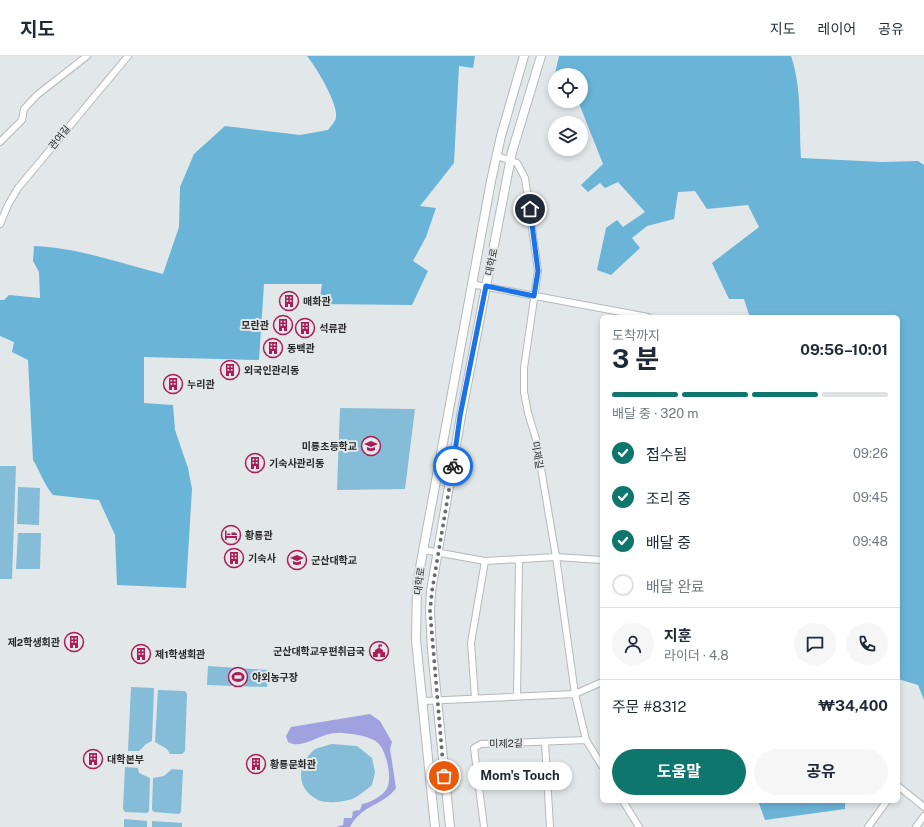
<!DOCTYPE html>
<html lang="ko">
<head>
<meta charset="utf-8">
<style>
  body { margin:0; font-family:"Public Sans","Noto Sans KR",sans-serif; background:#f6f6f7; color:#1f2937; height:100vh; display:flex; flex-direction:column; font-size:15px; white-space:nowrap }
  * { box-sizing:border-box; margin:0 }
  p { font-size:13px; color:#747a83 }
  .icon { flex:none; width:22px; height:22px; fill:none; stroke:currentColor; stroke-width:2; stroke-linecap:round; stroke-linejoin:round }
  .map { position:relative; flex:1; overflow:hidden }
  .side { position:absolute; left:600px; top:259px; width:300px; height:488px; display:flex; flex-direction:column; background:#fff; border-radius:6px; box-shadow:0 2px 6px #0003 }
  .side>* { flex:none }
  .buttons { position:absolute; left:548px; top:12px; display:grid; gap:8px }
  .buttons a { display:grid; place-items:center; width:40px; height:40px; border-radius:50%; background:#fff; box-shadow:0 2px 6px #0003; font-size:20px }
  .pin { position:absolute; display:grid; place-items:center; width:34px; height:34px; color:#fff; margin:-17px; border:2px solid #fff; border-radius:50%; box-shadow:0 1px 4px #0007 }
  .courier { position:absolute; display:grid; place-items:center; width:40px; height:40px; margin:-20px; border:3px solid #1a73e8; border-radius:50%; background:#fff; color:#222; box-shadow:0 1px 5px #0007 }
  .bubble { position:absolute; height:28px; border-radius:14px; background:#fff; box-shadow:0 2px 6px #0003; font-size:13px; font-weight:700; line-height:28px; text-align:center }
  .head em { font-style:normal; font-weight:700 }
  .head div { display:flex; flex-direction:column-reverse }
  .head { display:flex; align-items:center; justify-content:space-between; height:68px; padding:0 12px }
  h1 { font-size:26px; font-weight:700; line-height:30px }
  .bar { display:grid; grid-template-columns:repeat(4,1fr); gap:6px 4px; align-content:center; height:48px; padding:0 12px }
  .bar i { height:5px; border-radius:3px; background:#e0e1e3 }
  .bar .selected { background:#0f766e }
  .bar p { grid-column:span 4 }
  .line { display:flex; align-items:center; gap:10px; padding:0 12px; border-top:1px solid #e0e1e3 }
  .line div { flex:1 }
  .round { display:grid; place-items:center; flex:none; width:42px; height:42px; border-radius:21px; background:#f6f6f7 }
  ol { padding:0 12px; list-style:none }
  li { display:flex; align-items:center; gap:12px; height:44px }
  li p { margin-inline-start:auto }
  li .icon { padding:4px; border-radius:50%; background:#0f766e; color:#fff; stroke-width:4 }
  li:last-child { color:#747a83 }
  li i { width:22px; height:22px; border:2px solid #e0e1e3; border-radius:50% }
  .primary-button { display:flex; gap:8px; margin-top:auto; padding:8px 12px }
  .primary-button a { flex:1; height:46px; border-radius:24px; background:#0f766e; color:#fff; font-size:16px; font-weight:700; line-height:46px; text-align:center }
  .primary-button a+a { background:#f6f6f7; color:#1f2937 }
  header { display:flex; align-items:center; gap:24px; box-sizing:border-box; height:56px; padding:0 20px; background:#fff; border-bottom:1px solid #e0e1e3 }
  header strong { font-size:19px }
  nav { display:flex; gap:22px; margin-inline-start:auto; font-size:14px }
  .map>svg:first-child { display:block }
</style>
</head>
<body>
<header>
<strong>지도</strong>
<nav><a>지도</a><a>레이어</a><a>공유</a></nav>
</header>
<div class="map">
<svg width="924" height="771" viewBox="0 0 924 771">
  <rect width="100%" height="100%" fill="#e2e7e9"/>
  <path fill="#85bcd7" d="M340 352 415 353 405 433 337 434Z
    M0 410H16L12 523H0Z
    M18 431 40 432 39 469 17 468Z
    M18 477H41L40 513H16Z
    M208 610 268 614 267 631 207 629Z
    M131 631 154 632 152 685 146 688 139 695H128Z
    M158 634 185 635 187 638 185 695 182 698H170L167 693 155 686Z
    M332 688 357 690 372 702 375 716 372 729C366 734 359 740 352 743 343 746 327 748 318 744 296 733 296 709 314 694 319 691 326 690 332 688Z
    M125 711 138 712 139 717 150 722 149 755 147 757 125 756 123 753Z
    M172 713 183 714 181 756 179 758 154 756 152 754 153 722 164 720Z
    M124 763 147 765V771H124Z
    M152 765 182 767V771H152Z"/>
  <path fill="#6ab4d7" d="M307 0H475L473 12 459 10 454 107 420 150 436 152 426 181 413 205 428 215 412 249 319 248 322 228H264L259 304 144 301V347L173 349 175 374 188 412 192 433 186 532 117 529 115 479 99 444 53 439C44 429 40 415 33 404L28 304 12 296 14 286 0 280V244H4L9 239 40 242 39 216 33 205 34 190C80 192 119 207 163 218L179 171 180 131 194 98 225 70 300 79 328 74C331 70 336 65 336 61 338 47 316 11 307 0Z
    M559 0H791C802 32 799 68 801 102L882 106 918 105 924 109V644L918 629 898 623V261H748L749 259 744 243H729L712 207 759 171 748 149 707 153 695 135 678 136 674 163 647 170 632 182 640 192 611 219 597 214 606 172 617 164 623 171 645 156 618 126 605 132 600 127 588 136 581 129 603 108 578 45H581V19H555L554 22Z
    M758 745H845V753L765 764Z"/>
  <path fill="#a0a1df" d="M370 658 380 665 392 686 390 693 396 732C383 750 362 748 350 771H336L343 769 344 762H352L353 755 360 754 362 748C369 747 381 741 386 734 393 724 387 696 378 687 371 680 353 678 343 677 321 674 304 695 288 686L286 680 291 671Z"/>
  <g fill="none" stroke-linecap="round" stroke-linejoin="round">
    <defs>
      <path id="street" d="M0 86 22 64 24 53 37 39 87 0
        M497 100 517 107 525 122 538 215 524 312V336L528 357 536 383 556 501 575 638 586 684 602 710
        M0 168 8 149 18 132 128 0
        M471 228 648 261
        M424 494 485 505 556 501 602 504
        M517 641 519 505
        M475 642 471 587 485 505
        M424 645 575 638 602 626
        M545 686 550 771
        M898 730 924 751
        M623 745 639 771
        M484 771 474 692 481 688 586 684
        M868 771 887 745
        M916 771 924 760"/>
      <path id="secondary" d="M435 771 416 584 417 528 491 125 501 80 524 0
        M450 771 432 594 430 555 431 535 461 360 512 96 541 0"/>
    </defs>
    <use href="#street" stroke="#b5b9bb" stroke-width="8"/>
    <use href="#secondary" stroke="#b5b9bb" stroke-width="10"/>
    <use href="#street" stroke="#fff" stroke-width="6"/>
    <use href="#secondary" stroke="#fff" stroke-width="8"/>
  </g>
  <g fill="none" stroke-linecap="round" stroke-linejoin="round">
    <path stroke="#696c6d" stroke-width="4" stroke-dasharray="0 7.2" d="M444 720 430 555 432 535 453 410"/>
    <path stroke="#1a73e8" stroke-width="5" d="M453 410 460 360 486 230 534 240 538 215 530 153"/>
  </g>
  <defs>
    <symbol id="building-ring" viewBox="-11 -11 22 22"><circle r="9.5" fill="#e2e7e9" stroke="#ac1c56" stroke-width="1.5"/><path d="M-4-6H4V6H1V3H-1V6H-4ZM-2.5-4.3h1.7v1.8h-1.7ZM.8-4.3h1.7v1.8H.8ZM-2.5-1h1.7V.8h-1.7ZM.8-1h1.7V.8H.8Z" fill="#ac1c56"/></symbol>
    <symbol id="school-ring" viewBox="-11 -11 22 22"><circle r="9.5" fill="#e2e7e9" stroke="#ac1c56" stroke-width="1.5"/><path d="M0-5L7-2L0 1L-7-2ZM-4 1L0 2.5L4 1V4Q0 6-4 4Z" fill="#ac1c56"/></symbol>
    <symbol id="hotel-ring" viewBox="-11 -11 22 22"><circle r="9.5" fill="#e2e7e9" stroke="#ac1c56" stroke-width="1.5"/><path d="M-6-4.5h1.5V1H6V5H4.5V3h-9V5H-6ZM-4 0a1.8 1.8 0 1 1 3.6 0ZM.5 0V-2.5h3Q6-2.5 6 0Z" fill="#ac1c56"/></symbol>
    <symbol id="university-ring" viewBox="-11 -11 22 22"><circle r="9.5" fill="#e2e7e9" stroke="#ac1c56" stroke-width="1.5"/><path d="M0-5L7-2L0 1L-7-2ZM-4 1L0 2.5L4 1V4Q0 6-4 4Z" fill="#ac1c56"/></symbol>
    <symbol id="civic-ring" viewBox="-11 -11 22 22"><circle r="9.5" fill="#e2e7e9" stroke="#ac1c56" stroke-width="1.5"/><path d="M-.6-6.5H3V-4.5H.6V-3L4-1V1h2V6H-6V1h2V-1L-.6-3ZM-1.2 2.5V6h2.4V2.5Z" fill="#ac1c56"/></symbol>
    <symbol id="stadium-ring" viewBox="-11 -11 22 22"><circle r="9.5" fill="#e2e7e9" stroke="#ac1c56" stroke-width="1.5"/><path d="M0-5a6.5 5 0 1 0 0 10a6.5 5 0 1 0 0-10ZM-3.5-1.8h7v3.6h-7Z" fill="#ac1c56"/></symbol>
  </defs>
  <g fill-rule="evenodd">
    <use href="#building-ring" x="278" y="234" width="22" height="22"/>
    <use href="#building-ring" x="272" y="258" width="22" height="22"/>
    <use href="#building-ring" x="294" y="261" width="22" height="22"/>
    <use href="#building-ring" x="262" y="281" width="22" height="22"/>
    <use href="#building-ring" x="219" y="303" width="22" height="22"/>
    <use href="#building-ring" x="162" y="317" width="22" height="22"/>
    <use href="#school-ring" x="360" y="379" width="22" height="22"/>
    <use href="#building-ring" x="244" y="396" width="22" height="22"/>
    <use href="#hotel-ring" x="220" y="468" width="22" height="22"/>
    <use href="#building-ring" x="223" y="491" width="22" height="22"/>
    <use href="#university-ring" x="286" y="493" width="22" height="22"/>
    <use href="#building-ring" x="63" y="575" width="22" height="22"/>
    <use href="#civic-ring" x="368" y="584" width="22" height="22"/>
    <use href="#building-ring" x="130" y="587" width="22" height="22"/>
    <use href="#stadium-ring" x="227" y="610" width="22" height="22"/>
    <use href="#building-ring" x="82" y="692" width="22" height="22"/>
    <use href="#building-ring" x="245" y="697" width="22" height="22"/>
  </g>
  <g text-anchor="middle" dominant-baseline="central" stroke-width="4" stroke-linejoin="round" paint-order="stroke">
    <g font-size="10" fill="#282a2a" stroke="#e2e7e9">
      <text transform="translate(59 81) rotate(-51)">관여길</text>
      <text transform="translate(491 206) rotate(-78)">대학로</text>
      <text transform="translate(538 399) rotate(80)">미제길</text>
      <text transform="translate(419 525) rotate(-82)">대학로</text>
      <text transform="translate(506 687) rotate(-1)">미제2길</text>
    </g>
    <g font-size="10" font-weight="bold" fill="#282a2a" stroke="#e2e7e9" text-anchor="start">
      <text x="303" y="245">매화관</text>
      <text x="269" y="269" text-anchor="end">모란관</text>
      <text x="319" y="272">석류관</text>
      <text x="287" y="292">동백관</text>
      <text x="244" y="314">외국인관리동</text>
      <text x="187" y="328">누리관</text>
      <text x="357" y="390" text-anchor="end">미룡초등학교</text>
      <text x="269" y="407">기숙사관리동</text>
      <text x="245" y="479">황룡관</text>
      <text x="248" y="502">기숙사</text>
      <text x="311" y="504">군산대학교</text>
      <text x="60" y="586" text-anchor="end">제2학생회관</text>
      <text x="365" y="595" text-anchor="end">군산대학교우편취급국</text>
      <text x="155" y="598">제1학생회관</text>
      <text x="252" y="621">야외농구장</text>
      <text x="107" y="703">대학본부</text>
      <text x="270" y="708">황룡문화관</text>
    </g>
  </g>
</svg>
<div class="buttons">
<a><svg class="icon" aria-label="locate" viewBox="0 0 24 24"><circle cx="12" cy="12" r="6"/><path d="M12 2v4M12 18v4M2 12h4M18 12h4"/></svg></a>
<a><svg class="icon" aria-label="layers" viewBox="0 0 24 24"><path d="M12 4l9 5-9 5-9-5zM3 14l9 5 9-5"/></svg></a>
</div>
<div class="pin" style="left:444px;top:720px;background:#ea580c"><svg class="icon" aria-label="bag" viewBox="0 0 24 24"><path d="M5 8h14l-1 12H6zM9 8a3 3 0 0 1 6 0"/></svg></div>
<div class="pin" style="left:530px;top:153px;background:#1f2937"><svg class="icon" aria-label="home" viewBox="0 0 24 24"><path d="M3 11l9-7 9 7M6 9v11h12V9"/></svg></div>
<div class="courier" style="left:453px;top:410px"><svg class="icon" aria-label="bike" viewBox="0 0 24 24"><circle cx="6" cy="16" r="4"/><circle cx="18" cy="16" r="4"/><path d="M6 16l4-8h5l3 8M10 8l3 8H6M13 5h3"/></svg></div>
<div class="bubble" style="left:468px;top:706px;width:104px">Mom's Touch</div>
<section class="side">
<div class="head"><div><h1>3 분</h1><p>도착까지</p></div><em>09:56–10:01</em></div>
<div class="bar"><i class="selected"></i><i class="selected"></i><i class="selected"></i><i></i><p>배달 중 · 320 m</p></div>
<ol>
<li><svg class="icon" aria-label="check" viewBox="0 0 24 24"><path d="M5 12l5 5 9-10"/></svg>접수됨<p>09:26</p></li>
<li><svg class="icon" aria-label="check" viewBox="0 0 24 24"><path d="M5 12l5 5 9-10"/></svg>조리 중<p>09:45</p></li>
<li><svg class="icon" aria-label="check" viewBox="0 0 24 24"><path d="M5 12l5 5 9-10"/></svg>배달 중<p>09:48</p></li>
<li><i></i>배달 완료</li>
</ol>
<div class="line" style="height:72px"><a class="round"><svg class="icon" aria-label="person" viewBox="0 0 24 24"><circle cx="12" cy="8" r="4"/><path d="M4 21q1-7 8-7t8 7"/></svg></a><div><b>지훈</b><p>라이더 · 4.8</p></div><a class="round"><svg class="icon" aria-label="chat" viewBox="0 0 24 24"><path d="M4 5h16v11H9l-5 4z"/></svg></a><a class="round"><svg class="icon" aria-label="phone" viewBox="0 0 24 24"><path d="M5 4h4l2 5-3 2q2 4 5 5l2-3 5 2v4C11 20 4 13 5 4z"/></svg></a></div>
<div class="line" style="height:52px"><div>주문 #8312</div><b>₩34,400</b></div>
<div class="primary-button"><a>도움말</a><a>공유</a></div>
</section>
</div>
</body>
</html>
